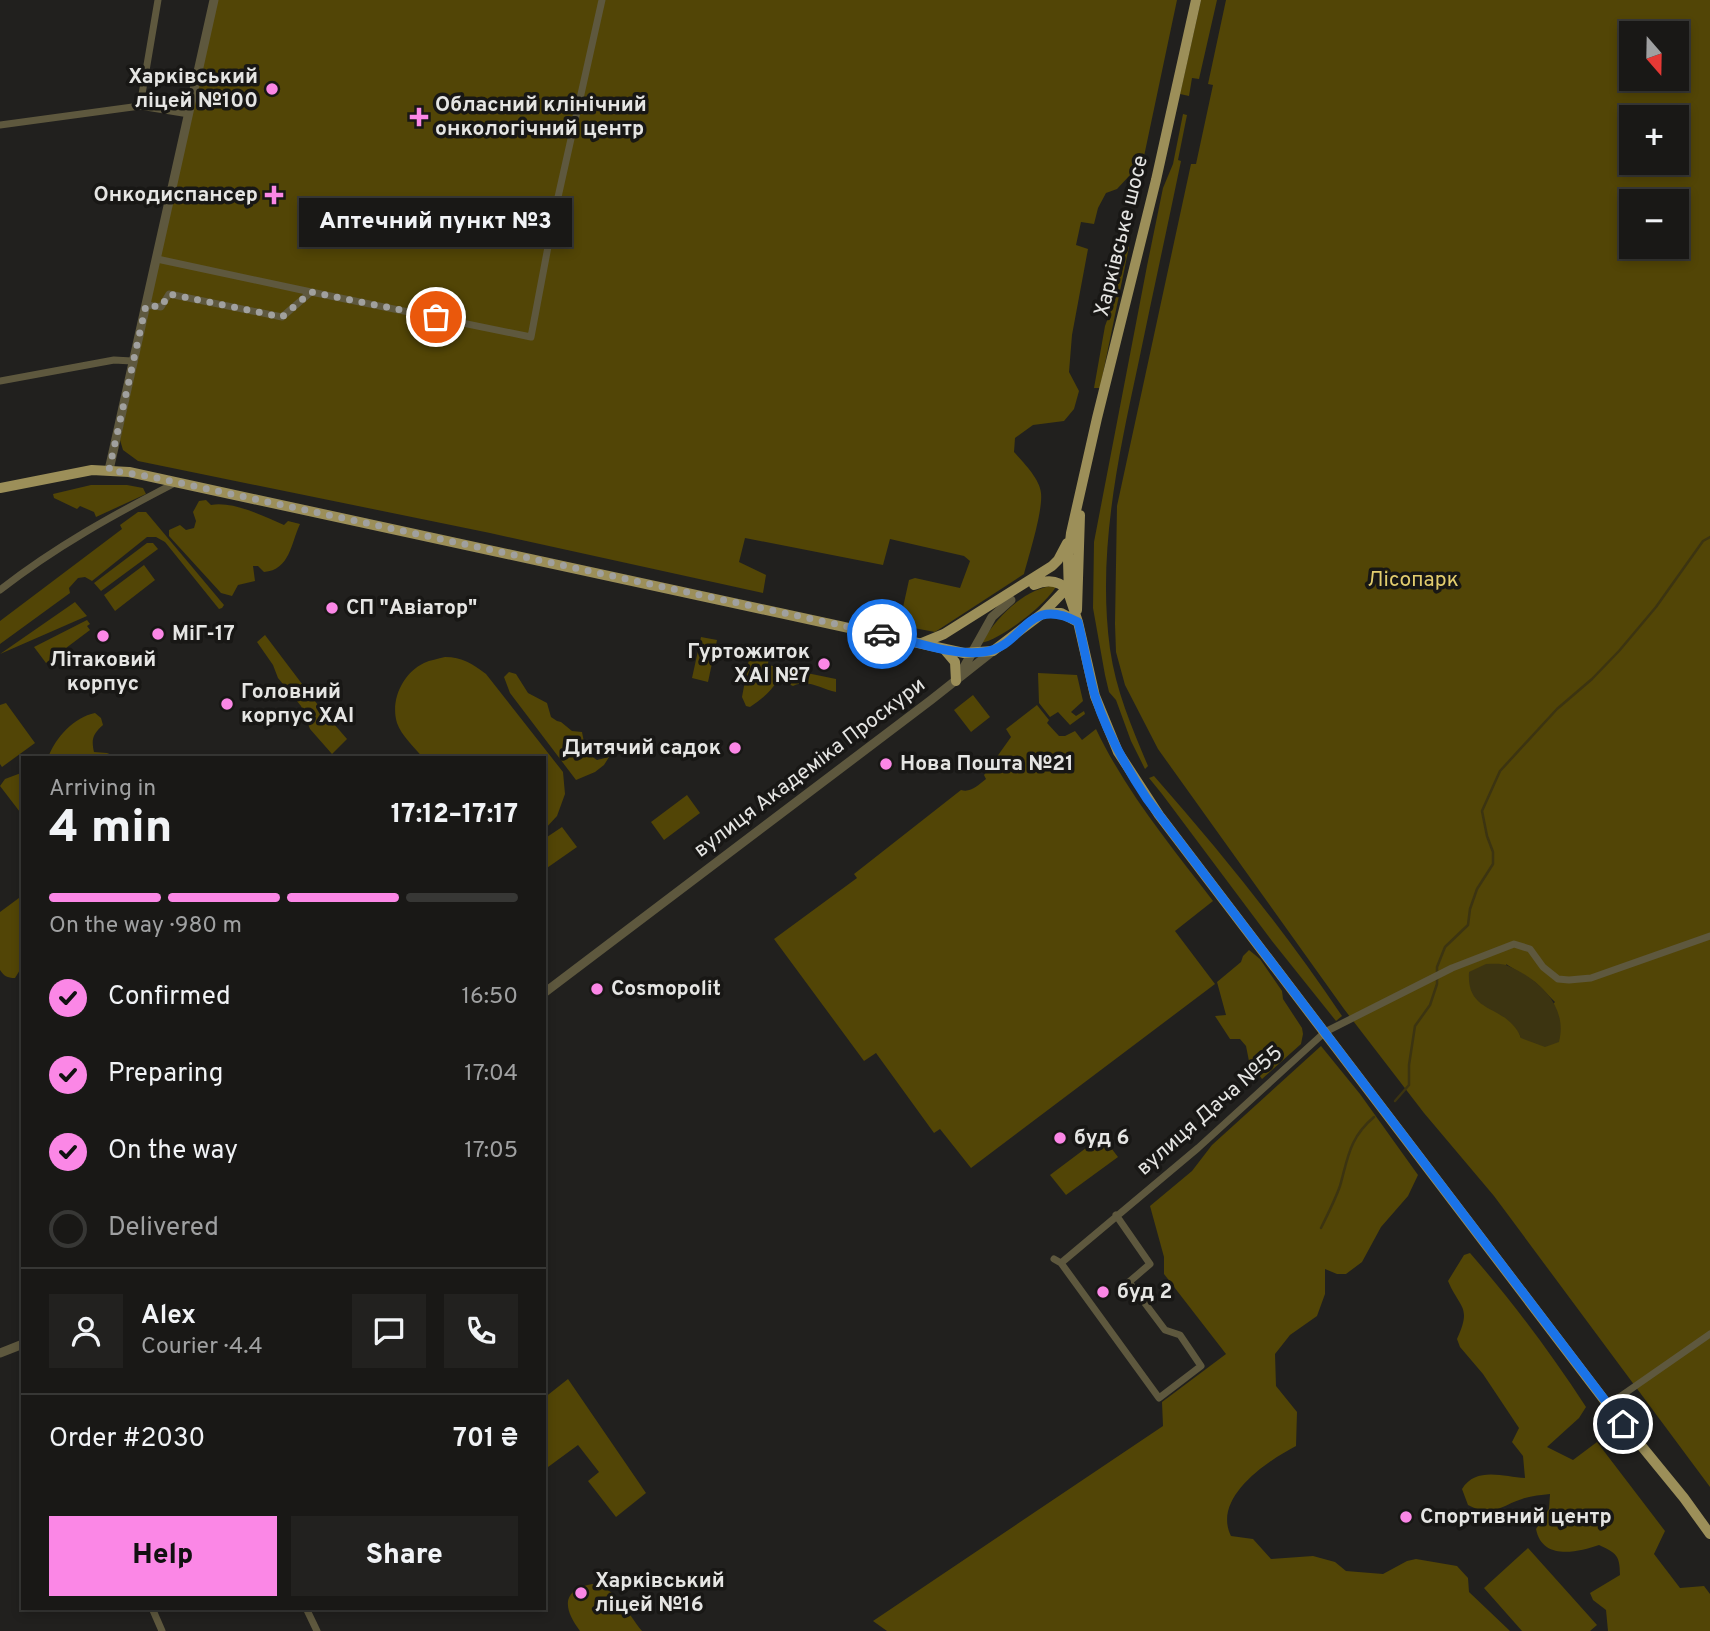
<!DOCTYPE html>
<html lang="en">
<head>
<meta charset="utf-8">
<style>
  body { margin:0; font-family:Overpass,sans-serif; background:#22211f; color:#f1f3f6; height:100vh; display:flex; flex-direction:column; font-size:26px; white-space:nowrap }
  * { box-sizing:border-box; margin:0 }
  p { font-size:23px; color:#9fa0a1 }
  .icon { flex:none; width:38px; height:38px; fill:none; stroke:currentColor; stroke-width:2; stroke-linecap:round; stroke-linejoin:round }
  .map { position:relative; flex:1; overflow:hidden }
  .side { position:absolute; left:21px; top:756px; width:525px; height:854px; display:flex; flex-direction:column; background:#191816; border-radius:0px; box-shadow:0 4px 10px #0003,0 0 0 2px #373735 }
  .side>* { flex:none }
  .needle { width:46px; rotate:160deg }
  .tools { position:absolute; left:1619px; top:21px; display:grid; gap:14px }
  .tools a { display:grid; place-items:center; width:70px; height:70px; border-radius:0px; background:#191816; box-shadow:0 4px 10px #0003,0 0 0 2px #373735; font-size:35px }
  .pin { position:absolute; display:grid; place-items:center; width:60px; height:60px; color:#fff; margin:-30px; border:4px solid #fff; border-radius:50%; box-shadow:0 2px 7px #0007 }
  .courier { position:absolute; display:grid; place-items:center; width:70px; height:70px; margin:-35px; border:5px solid #1a73e8; border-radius:50%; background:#fff; color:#222; box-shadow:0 2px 9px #0007 }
  .bubble { position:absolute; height:49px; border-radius:0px; background:#191816; box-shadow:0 4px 10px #0003,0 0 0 2px #373735; font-size:23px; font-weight:800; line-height:49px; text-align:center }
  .overview em { font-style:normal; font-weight:800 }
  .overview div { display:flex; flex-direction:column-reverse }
  .overview { display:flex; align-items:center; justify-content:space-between; height:119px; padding:0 28px }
  h1 { font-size:46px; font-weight:800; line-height:52px }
  .bar { display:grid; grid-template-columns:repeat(4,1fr); gap:10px 7px; align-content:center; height:84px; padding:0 28px }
  .bar i { height:9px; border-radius:5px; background:#373735 }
  .bar .active { background:#fb87e6 }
  .bar p { grid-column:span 4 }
  .line { display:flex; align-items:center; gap:18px; padding:0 28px; border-top:2px solid #373735 }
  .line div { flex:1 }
  .round { display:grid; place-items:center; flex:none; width:74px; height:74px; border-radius:0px; background:#22211f }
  ol { padding:0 28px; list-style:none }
  li { display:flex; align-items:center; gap:21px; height:77px }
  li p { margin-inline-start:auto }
  li .icon { padding:7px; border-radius:50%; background:#fb87e6; color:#111; stroke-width:4 }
  li:last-child { color:#9fa0a1 }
  li i { width:38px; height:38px; border:4px solid #373735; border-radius:50% }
  .action { display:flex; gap:14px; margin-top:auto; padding:14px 28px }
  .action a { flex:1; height:80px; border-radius:0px; background:#fb87e6; color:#111; font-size:28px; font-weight:800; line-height:80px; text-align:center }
  .action a+a { background:#22211f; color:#f1f3f6 }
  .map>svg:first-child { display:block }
</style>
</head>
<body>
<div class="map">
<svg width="1710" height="1631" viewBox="0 0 1710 1631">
  <rect width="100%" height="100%" fill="#21201e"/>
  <path fill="#524506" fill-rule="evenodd" d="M216 0H1177L1143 161 1117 189 1106 193 1098 208 1094 224 1081 222 1076 245 1088 249 1072 335 1069 372 1079 391 1074 409 1064 421 1033 425 1015 438 1014 452C1023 462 1040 479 1041 493 1043 511 1029 555 1024 574L935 632 903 626 900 621 909 580 915 578 960 588 970 561 964 556 890 539 883 565 745 538 739 562 766 575 763 593 490 533 138 461 123 450 120 440Z
    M1201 0H1217L1199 79 1192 78 1189 96 1180 94Z
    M1226 0H1710V1487L1494 1196 1424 1113 1344 1009 1158 749 1125 685 1116 652 1115 624 1117 506 1191 164H1196L1213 85 1208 84ZM1631 33H1676V79H1631ZM1631 117H1676V163H1631ZM1631 201H1676V247H1631ZM1506 964 1535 982 1555 1002 1521 1038 1516 1024Z
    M1183 114 1187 115 1178 160 1181 161C1167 229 1152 297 1138 365 1118 458 1097 553 1110 649 1116 691 1132 728 1148 766L1145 769 1131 741 1116 700 1109 692 1105 675 1093 608 1094 542 1147 266 1163 188 1173 164Z
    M1125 246 1129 247 1100 388H1094L1105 326 1112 307Z
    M91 485H127L143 488 146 494 96 517 94 512 80 506 77 509 54 498 53 494Z
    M206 500 211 505C233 501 264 516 284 525L288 521 300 524C291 543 290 570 264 572L258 566H253L255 581 238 585 232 596 221 593 169 536V530L180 525 186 530 194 528 196 521 193 512 199 501Z
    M138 512H146L224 605 222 608 219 609 165 542 156 537H147L92 581 85 577 78 578 69 588 70 593 0 644V621L122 529 120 525Z
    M147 543H153L158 549 101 591 94 583Z
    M144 565 155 580 115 611 104 595Z
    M1057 585C1047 604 1002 639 981 643 998 616 1024 588 1057 585Z
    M75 602 87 616 0 654Z
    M87 620 90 624 87 626 90 630 46 663 34 647Z
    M265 635 321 709 347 739 332 754 310 729 301 706 278 678 273 665 257 642Z
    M701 637 717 640 708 682 692 678Z
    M766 649 769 650 768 665 836 679V692C821 689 807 678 793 686L778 679C772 691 761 700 750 707L746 706 742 697 749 659 757 657 760 652Z
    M445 657C462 657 473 664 486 674L563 772 565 794 557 816 544 830V758H423C415 748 401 735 397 723 390 700 403 673 424 663 430 660 438 659 445 657Z
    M509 672 516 674 528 693 547 703 551 717 557 721 561 722 572 731 582 732C584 743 586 754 597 760L609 757 604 765 595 772 576 780 510 693 504 677Z
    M1038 673 1077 675 1083 701 1071 712 1076 716 1084 711 1085 714 1070 725 1058 712 1050 717 1039 703Z
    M973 695 990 717 971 732 954 710Z
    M6 703 35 743 2 767 0 764V705Z
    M1037 705 1049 720 1047 723 1059 736H1065L1075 731 1082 740 1096 729C1126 792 1171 846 1213 901L1175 931 1215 984 971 1168 940 1129 934 1133 876 1053 864 1061 774 939 857 878 854 874 961 790C971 793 978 785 986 779L984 775 1011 737 1006 729Z
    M95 713 101 718 103 725C93 734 91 739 94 752L107 753 119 758H48C55 738 74 717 95 713Z
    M21 773 23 774V816L0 786 5 779Z
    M1154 776C1221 852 1285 931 1342 1016L1336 1021 1272 941 1162 794 1149 778Z
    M687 795 700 813 664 840 651 822Z
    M562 827 577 847 544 870V839Z
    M23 895V965L15 978C7 978 4 976 0 970V912Z
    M1249 950 1260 959 1282 991 1283 999 1302 1028 1303 1034 1301 1044 1262 1079 1249 1061 1246 1046 1240 1039H1230L1215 1016 1226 1015 1217 982 1241 962 1243 956Z
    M1321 1046 1360 1094 1418 1175 1408 1196 1381 1227 1362 1262 1346 1274H1337L1325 1269V1294L1317 1316 1290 1335 1275 1354 1276 1386 1297 1412 1296 1446C1267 1461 1212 1498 1231 1536L1253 1539 1271 1559 1313 1556 1335 1562 1346 1571 1383 1574 1407 1561 1416 1559 1457 1566 1468 1578 1469 1592 1510 1631H887L873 1621 1163 1426 1162 1402 1226 1354 1164 1274V1257L1150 1206 1192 1171 1212 1145Z
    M1102 1136 1118 1157 1066 1195 1050 1175Z
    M1470 1253C1512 1301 1551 1353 1586 1407L1579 1418 1547 1447 1573 1460 1597 1442 1665 1531 1654 1554 1680 1588 1704 1586 1710 1594V1631H1608L1606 1610 1593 1600 1590 1593 1620 1575C1620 1555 1616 1553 1599 1545 1576 1553 1542 1560 1536 1529L1549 1509 1550 1494C1541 1495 1530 1496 1522 1499 1498 1507 1493 1518 1468 1505L1462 1489C1476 1466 1504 1477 1525 1478L1523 1456 1512 1442 1519 1428 1483 1374 1460 1347 1457 1339C1472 1306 1460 1309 1448 1281L1464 1255Z
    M568 1379 646 1493 616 1517 588 1481 599 1472 578 1445 544 1470V1398Z
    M1528 1548 1597 1625 1590 1631H1522L1484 1588Z
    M592 1584C615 1586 628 1614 642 1631H580C564 1610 560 1590 592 1584Z"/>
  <path fill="#3c3411" d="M1486 964C1493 964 1502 963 1508 966 1540 979 1568 1007 1559 1042L1545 1047 1521 1038C1507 1003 1466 1016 1469 972Z"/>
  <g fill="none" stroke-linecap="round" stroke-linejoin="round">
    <path stroke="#3c3411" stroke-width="2.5" d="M1395 1101 1409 1085V1065L1415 1026 1430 1005 1437 984V967L1445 947 1468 925 1470 909 1477 889 1493 864V852L1487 836 1482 811 1500 771 1557 709 1592 679 1619 651 1656 607 1703 541 1710 537
      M1321 1228C1328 1214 1335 1200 1340 1186 1348 1158 1349 1138 1374 1117"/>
    <path stroke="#5e583e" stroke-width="7" d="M140 106 158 0
      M0 125 140 106 189 114
      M157 259 311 292
      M146 305 161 307 169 294 282 317 311 292 531 337 554 215 602 0
      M0 381 114 360 132 361
      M0 590C55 547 113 515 175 483
      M1054 1259 1061 1263 1198 1148 1325 1032 1452 968 1514 944 1530 949 1543 967 1558 979 1569 980 1591 978 1710 936
      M1061 1263 1159 1398 1201 1366 1180 1335 1165 1330 1129 1282 1150 1264 1116 1215
      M1608 1405 1710 1334
      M152 1608 162 1631
      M306 1608 317 1631"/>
    <path stroke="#5e583e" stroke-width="9" d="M109 470 214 0
      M959 676 992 617 1011 600
      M544 993 931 700 993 651
      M0 1353 23 1344"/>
    <path stroke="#9c8f59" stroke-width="10" d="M1196 0 1156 180 1097 418 1071 533 1068 560 1069 595 1078 622 1095 696 1118 752 1159 815 1608 1405 1684 1498 1710 1534
      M0 488 92 470 129 472 964 653 993 651 1043 613 1067 588 1078 557
      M1034 585C1047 579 1059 580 1069 591
      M1077 610 1080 515
      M1043 613H1061L1078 622
      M922 643 944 634 1052 566 1058 560 1067 543
      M944 649 955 662 956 681"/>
  </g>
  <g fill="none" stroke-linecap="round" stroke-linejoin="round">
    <path stroke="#a0a09e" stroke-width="7" stroke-dasharray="0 12.6" d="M436 317 311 292 282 317 169 294 161 307 146 305 109 470 152 477 882 634"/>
    <path stroke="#1a73e8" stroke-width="9" d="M882 634C914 641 950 656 983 652 1025 648 1024 594 1078 622 1084 646 1088 672 1095 696 1107 733 1125 766 1147 799L1623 1424"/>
  </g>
  <g fill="#fb87e6" stroke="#181715" stroke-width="2.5">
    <circle cx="272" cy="89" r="7"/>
    <path d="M415.5 106.5h7v7h7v7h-7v7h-7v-7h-7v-7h7z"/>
    <path d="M270.5 184.5h7v7h7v7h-7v7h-7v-7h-7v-7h7z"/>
    <circle cx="332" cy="608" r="7"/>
    <circle cx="158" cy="634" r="7"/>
    <circle cx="103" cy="636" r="7"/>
    <circle cx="824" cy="664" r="7"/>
    <circle cx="227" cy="704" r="7"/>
    <circle cx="735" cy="748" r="7"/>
    <circle cx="886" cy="764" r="7"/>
    <circle cx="597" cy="989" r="7"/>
    <circle cx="1060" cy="1138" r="7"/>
    <circle cx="1103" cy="1292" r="7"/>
    <circle cx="1406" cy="1517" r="7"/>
    <circle cx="581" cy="1593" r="7"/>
  </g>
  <g text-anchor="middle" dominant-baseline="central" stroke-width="7" stroke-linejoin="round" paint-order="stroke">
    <g font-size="21" font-weight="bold" fill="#e5e5e3" stroke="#181715" text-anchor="start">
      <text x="258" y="77" text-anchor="end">Харківський<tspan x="258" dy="24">ліцей №100</tspan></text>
      <text x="435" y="105">Обласний клінічний<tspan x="435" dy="24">онкологічний центр</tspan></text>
      <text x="258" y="195" text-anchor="end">Онкодиспансер</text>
      <text x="346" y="608">СП "Авіатор"</text>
      <text x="172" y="634">МіГ-17</text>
      <text x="810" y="652" text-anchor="end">Гуртожиток<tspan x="810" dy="24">ХАІ №7</tspan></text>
      <text x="103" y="660" text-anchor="middle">Літаковий<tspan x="103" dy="24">корпус</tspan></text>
      <text x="241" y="692">Головний<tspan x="241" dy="24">корпус ХАІ</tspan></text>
      <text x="721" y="748" text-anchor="end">Дитячий садок</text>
      <text x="900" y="764">Нова Пошта №21</text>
      <text x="611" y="989">Cosmopolit</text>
      <text x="1074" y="1138">буд 6</text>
      <text x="1117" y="1292">буд 2</text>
      <text x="1420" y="1517">Спортивний центр</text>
      <text x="595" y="1581">Харківський<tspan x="595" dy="24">ліцей №16</tspan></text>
    </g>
    <g font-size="21" fill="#e5e5e3" stroke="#181715">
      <text transform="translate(1122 236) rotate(-76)">Харківське шосе</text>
      <text transform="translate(810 768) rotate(-37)">вулиця Академіка Проскури</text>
      <text transform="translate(1210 1111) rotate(-41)">вулиця Дача №55</text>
    </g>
    <g font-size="21" fill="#e3cd6e" stroke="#181715">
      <text x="1413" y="580">Лісопарк</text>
    </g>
  </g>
</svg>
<div class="tools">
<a><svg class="needle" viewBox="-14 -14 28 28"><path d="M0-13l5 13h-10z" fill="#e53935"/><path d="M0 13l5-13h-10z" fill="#9fa0a1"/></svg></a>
<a>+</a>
<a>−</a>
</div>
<div class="pin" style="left:436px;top:317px;background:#ea580c"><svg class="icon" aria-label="bag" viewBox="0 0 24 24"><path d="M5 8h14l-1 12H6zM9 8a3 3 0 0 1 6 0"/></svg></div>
<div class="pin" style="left:1623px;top:1424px;background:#1f2937"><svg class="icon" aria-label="home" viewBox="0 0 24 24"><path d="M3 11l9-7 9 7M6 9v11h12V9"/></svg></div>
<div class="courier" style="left:882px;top:634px"><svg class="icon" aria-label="car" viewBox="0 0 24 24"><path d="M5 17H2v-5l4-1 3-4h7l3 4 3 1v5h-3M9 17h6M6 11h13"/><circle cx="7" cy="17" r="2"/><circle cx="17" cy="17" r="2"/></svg></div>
<div class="bubble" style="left:299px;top:198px;width:273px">Аптечний пункт №3</div>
<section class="side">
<div class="overview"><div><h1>4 min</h1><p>Arriving in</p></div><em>17:12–17:17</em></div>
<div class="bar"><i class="active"></i><i class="active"></i><i class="active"></i><i></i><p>On the way · 980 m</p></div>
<ol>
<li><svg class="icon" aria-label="check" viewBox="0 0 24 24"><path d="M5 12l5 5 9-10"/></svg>Confirmed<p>16:50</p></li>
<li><svg class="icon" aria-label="check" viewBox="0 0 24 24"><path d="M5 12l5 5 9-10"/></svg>Preparing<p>17:04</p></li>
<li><svg class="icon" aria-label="check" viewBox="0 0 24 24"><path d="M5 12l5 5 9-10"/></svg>On the way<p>17:05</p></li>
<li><i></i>Delivered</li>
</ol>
<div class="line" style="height:126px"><a class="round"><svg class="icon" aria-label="person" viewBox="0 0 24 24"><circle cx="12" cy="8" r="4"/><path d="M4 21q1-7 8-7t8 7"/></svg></a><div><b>Alex</b><p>Courier · 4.4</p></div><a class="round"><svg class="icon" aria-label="chat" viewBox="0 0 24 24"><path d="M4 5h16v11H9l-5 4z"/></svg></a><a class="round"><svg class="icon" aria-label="phone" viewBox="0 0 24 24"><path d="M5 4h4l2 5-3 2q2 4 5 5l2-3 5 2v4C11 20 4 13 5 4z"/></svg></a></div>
<div class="line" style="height:91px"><div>Order #2030</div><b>701 ₴</b></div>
<div class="action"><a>Help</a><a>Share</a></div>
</section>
</div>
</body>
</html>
